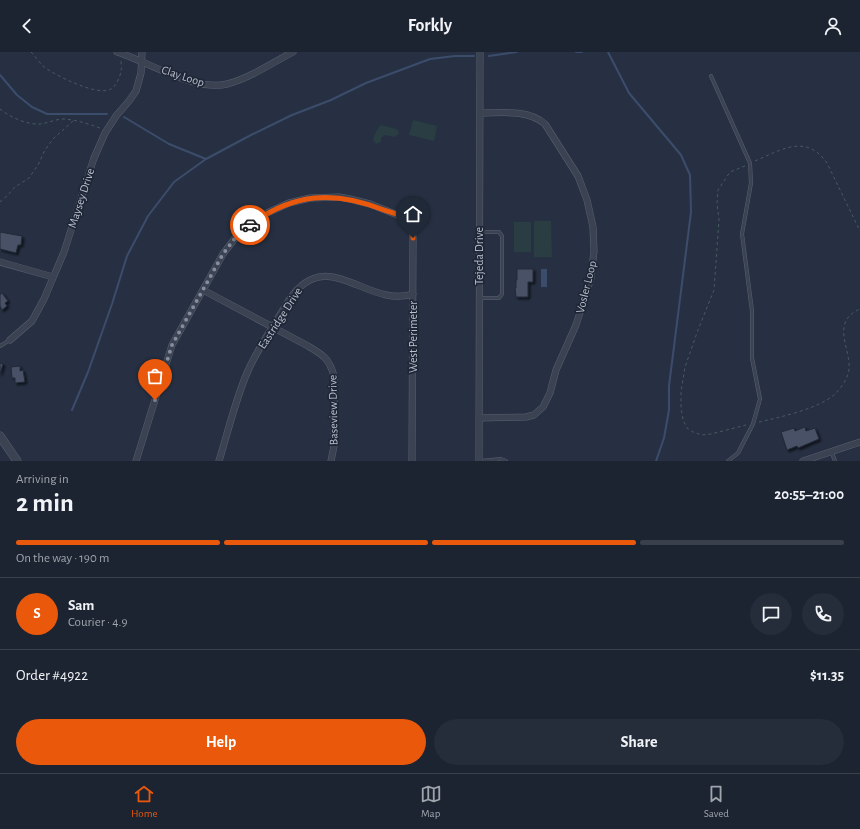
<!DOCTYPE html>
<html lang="en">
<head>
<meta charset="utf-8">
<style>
  body { margin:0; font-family:"Alegreya Sans",sans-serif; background:#252c3a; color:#f1f3f6; height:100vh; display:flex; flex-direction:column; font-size:15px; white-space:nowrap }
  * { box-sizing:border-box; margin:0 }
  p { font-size:13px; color:#a0a4ac }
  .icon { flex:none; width:22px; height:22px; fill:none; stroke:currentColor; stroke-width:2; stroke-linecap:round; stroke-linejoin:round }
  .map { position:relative; height:409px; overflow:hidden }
  .sheet { display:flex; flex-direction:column; background:#1c2432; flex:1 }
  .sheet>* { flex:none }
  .pin { position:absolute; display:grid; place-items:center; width:34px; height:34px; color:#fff; margin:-41px -17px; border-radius:50% 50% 50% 0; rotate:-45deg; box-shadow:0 0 4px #0007 }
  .pin .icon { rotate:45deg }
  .courier { position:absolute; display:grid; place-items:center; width:40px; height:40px; margin:-20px; border:3px solid #ea580c; border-radius:50%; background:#fff; color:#222; box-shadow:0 1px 5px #0007 }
  .head em { font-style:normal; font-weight:700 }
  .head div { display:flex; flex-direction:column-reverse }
  .head { display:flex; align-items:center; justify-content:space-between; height:68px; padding:0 16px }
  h1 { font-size:26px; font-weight:700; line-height:30px }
  .bar { display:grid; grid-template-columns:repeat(4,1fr); gap:6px 4px; align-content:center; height:48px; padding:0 16px }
  .bar i { height:5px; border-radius:3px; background:#3a414d }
  .bar .active { background:#ea580c }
  .bar p { grid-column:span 4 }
  .line { display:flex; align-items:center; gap:10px; padding:0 16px; border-top:1px solid #3a414d }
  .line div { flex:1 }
  .round { display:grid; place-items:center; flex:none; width:42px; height:42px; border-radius:21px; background:#252c3a }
  .action { display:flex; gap:8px; margin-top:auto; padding:8px 16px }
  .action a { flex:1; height:46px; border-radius:24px; background:#ea580c; color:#fff; font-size:16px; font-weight:700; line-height:46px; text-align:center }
  .action a+a { background:#252c3a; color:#f1f3f6 }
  header { display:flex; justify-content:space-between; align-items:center; height:52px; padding:0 16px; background:#1c2432; font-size:18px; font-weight:700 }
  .menu { display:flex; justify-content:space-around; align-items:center; height:56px; border-top:1px solid #3a414d; background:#1c2432; font-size:11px; color:#a0a4ac }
  .menu a { display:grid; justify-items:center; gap:2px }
  .menu .active { color:#ea580c }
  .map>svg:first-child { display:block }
</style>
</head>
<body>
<header><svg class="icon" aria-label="back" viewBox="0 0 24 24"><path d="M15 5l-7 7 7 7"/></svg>Forkly<svg class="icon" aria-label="person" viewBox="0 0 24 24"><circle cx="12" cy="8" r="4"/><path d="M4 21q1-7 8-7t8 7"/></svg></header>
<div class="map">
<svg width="860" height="409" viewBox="0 0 860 409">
  <defs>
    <filter id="shadow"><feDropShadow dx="2" dy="2" stdDeviation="1" flood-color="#0009"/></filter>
  </defs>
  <rect width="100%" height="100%" fill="#263042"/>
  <path fill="#293d43" d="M413 68 437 74 434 89 409 83Z
    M380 73 397 77 399 81 395 85 384 83 381 86V90L376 92 373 88 375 82Z
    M534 169H551L552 205H534Z
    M514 170H531V200H514Z"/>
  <path fill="#3c4c6b" d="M541 217H547V235H541Z"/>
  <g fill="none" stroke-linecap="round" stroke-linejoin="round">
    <path stroke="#3c4c6b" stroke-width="2" d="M576 0H582
      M608 0 629 41 681 103 690 123 691 160 669 334V358L664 386 656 409
      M489 4 517 0
      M0 23 17 43 32 55 47 62H107
      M124 65 169 92 206 107
      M72 358 88 320 112 252 127 204 148 164 174 130 206 107 251 83 292 63 331 48 366 31 430 7 455 4H474"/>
  </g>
  <path fill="#485166" stroke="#212939" filter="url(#shadow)" d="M0 180 22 184 21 193H18L16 201 0 197Z
    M517 217H533V230H528V245H516L515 236H516V228H517Z
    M2 241 8 249 5 251 7 254 2 258 0 254V243Z
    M0 311 3 312 0 322Z
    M20 314V319L23 318 25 330 15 331V326H12L11 315Z
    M805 375 806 379 815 376 819 387 798 396 797 394 787 398 781 380 794 376 795 379Z"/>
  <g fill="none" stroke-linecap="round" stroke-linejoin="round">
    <defs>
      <path id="service" d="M711 24 750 111 751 131 742 182 752 259V306L760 347 753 372 738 401 728 409
        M479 246H499L502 242V184L499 180H479
        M0 294 10 288
        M831 399 835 409
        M481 409 501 407 506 409"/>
      <path id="minor" d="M117 0C146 9 196 40 227 32 250 26 272 11 293 0
        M0 210 53 225
        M203 238 308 294C323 303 329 306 334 324V394L331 409
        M10 288 32 269 44 247 64 200 94 106 105 81 116 64 129 49 136 39 141 21 142 0
        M479 366 526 365 534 363 543 355 550 341 556 318 576 273 591 226 594 199 593 175 587 148 578 124 545 72C528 57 501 61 480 61
        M136 409 172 293 223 202 236 185 247 175 267 161 289 151 310 146 339 145 350 147 370 152 405 166 412 173 413 186 412 409
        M219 409C228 380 235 349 247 321 258 295 275 272 289 248 327 191 367 257 413 242
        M479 409 480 0
        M803 409 860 390"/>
      <path id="tertiary" d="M0 384 17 409"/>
    </defs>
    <use href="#service" stroke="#59606f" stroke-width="4"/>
    <use href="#minor" stroke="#59606f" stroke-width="7"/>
    <use href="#tertiary" stroke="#59606f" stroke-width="9"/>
    <path stroke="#475a60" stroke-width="1" stroke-dasharray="3 3" stroke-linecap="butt" d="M31 0C35 4 39 10 43 14 54 23 98 45 111 37 116 35 121 23 121 18 122 16 121 12 121 9
      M0 57C10 65 27 73 40 72 48 71 56 67 64 67 77 68 89 72 100 76
      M755 109C781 98 806 81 827 111L860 179
      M745 114 730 120 718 138 717 151 719 168 714 238 698 278 685 315 681 340V355L683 368 687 376 693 380 702 383 711 382 746 373
      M0 150 7 144 15 135 29 126 38 113 45 98 53 87 73 69
      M759 370C781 365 817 357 834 343 841 336 848 327 849 317 851 297 830 270 860 257"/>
    <use href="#service" stroke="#3b4252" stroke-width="3"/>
    <use href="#minor" stroke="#3b4252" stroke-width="6"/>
    <use href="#tertiary" stroke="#3b4252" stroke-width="8"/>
  </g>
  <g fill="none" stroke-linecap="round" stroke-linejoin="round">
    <path stroke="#858c9c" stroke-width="4" stroke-dasharray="0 7.2" d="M155 348 172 293 223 202 236 185 250 173"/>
    <path stroke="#ea580c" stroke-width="5" d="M250 173C293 141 334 138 384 158 392 161 406 163 411 171 413 175 413 182 413 186"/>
  </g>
  <g text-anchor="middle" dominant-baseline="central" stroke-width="3.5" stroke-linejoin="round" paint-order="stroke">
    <g font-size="12" fill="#b8becc" stroke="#1f2737">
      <text transform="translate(183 24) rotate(18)">Clay Loop</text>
      <text transform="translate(81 146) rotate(-72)">Maysey Drive</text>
      <text transform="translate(479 204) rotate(-90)">Tejeda Drive</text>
      <text transform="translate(586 235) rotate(-76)">Vosler Loop</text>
      <text transform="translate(280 266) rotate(-57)">Eastridge Drive</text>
      <text transform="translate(413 285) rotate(-90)">West Perimeter</text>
      <text transform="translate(333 358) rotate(-91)">Baseview Drive</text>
    </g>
  </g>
</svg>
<div class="pin" style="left:155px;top:348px;background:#ea580c"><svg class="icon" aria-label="bag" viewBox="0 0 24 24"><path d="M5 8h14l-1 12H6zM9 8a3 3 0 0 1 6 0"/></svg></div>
<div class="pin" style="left:413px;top:186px;background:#1f2937"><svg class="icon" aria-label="home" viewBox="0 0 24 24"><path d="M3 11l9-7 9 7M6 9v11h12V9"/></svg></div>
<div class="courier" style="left:250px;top:173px"><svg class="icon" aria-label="car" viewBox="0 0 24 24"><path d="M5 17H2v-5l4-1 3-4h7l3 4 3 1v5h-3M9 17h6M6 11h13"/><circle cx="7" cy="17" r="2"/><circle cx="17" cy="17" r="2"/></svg></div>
</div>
<section class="sheet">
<div class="head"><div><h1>2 min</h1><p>Arriving in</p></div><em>20:55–21:00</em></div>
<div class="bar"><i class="active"></i><i class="active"></i><i class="active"></i><i></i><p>On the way · 190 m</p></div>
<div class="line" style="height:72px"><b class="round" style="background:#ea580c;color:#fff">S</b><div><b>Sam</b><p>Courier · 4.9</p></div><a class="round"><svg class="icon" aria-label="chat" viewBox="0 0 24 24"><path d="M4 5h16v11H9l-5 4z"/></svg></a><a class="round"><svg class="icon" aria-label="phone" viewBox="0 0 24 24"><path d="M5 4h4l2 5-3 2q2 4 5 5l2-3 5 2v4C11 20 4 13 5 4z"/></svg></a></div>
<div class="line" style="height:52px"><div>Order #4922</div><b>$11.35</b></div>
<div class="action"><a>Help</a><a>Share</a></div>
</section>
<nav class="menu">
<a class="active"><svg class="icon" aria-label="home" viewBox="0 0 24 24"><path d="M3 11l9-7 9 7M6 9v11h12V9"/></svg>Home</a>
<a><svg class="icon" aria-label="map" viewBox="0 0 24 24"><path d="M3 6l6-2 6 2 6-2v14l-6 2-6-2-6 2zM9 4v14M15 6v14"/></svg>Map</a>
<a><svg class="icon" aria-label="saved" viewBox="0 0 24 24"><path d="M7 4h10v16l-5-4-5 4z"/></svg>Saved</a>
</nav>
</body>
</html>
